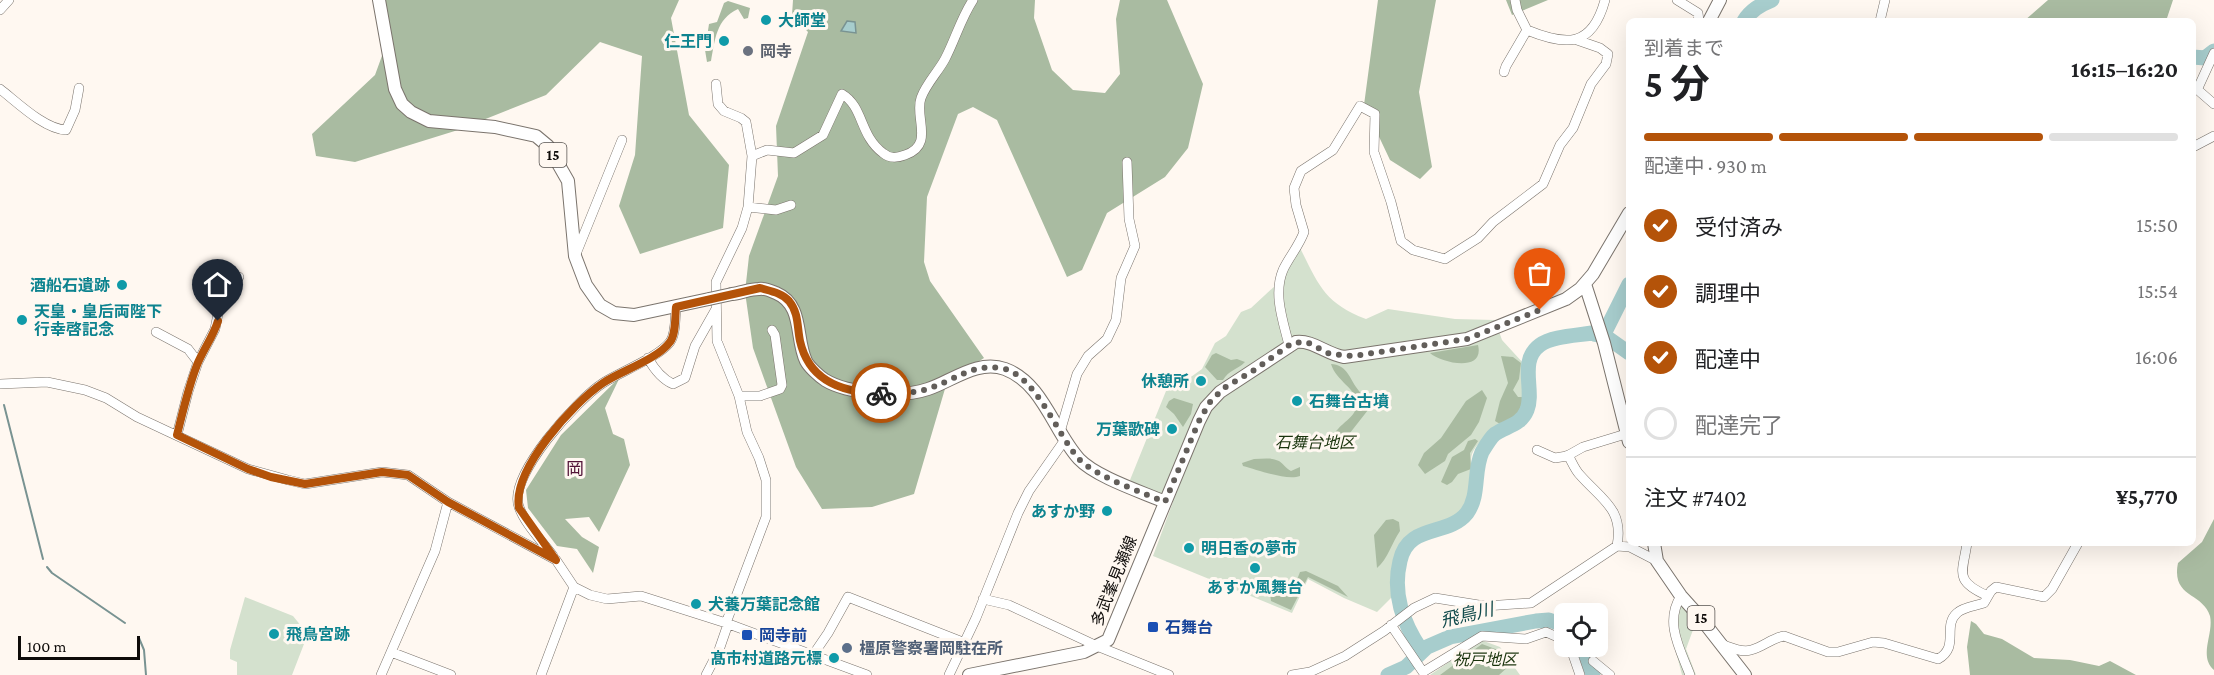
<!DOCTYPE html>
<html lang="ja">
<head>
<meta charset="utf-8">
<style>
  body { margin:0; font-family:"Crimson Pro","Noto Sans JP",serif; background:#f2f2f2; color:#202124; height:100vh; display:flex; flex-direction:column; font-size:22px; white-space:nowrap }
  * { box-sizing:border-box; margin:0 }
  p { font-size:20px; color:#757577 }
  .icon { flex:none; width:33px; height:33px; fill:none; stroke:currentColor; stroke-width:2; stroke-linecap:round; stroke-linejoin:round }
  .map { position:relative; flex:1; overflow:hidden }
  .side { position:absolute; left:1626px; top:18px; width:570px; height:528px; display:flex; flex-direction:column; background:#fff; border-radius:9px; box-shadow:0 6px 24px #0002 }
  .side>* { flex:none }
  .controls { position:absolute; left:1554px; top:603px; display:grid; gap:12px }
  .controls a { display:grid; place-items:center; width:54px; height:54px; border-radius:9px; background:#fff; box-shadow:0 6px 24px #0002; font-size:30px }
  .scale { position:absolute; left:18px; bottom:15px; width:122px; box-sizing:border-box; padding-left:6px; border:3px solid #0e0b09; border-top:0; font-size:16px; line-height:21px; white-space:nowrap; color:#0e0b09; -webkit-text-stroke:4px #fff8f1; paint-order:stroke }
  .pin { position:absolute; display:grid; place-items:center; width:51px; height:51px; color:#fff; margin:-62px -26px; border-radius:50% 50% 50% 0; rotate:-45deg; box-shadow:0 0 6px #0007 }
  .pin .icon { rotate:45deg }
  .courier { position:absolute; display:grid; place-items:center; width:60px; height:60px; margin:-30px; border:4px solid #b45309; border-radius:50%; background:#fff; color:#222; box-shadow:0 2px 8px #0007 }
  .head em { font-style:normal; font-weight:700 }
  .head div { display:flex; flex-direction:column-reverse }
  .head { display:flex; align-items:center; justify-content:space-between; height:102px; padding:0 18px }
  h1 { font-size:39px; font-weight:700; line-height:45px }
  .bar { display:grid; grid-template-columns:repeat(4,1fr); gap:9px 6px; align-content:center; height:72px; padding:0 18px }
  .bar i { height:8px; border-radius:4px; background:#e0e0e0 }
  .bar .on { background:#b45309 }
  .bar p { grid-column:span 4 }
  .line { display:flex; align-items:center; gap:15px; padding:0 18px; border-top:2px solid #e0e0e0 }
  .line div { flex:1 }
  ol { padding:0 18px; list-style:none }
  li { display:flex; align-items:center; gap:18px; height:66px }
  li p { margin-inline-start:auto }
  li .icon { padding:6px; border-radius:50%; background:#b45309; color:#fff; stroke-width:4 }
  li:last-child { color:#757577 }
  li i { width:33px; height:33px; border:3px solid #e0e0e0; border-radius:50% }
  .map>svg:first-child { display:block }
</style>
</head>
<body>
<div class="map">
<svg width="2214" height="675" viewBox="0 0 2214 675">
  <rect width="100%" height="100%" fill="#fff8f1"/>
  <path fill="#d4e1ce" d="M1300 248C1319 285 1324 303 1366 319L1388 309 1455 319 1495 320 1502 340 1524 364 1522 379 1525 403 1519 419C1502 426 1480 436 1472 454 1470 459 1472 467 1473 472 1474 485 1471 500 1464 512 1460 517 1451 521 1444 523 1436 526 1426 527 1418 531 1393 542 1392 571 1394 595L1377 612 1344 598 1308 579 1292 613 1153 556 1173 502 1137 486 1130 480 1166 391 1181 384 1202 369 1215 343 1226 336 1241 312 1251 308 1277 284Z
    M245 597 293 616 302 627 309 631 292 675H237V662L230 659V650Z
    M1683 606 1697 619 1686 649 1696 675H1682L1670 629V614Z
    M1481 640 1500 647 1520 675H1430Z"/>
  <path fill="#a9bba1" d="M379 0H679L671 18 689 115 729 165 723 228 640 254 619 206 635 155 642 56 600 42 546 95 458 130 355 162 316 156 312 134 375 75 387 42Z
    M793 0H1035L1034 18 1052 70 1073 90 1105 93 1120 74 1116 19 1120 0H1167L1203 84 1188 148 1165 177 1107 213 1082 270 1067 277 997 120 973 107 958 114 927 197 924 262 930 281 984 358 947 382 914 494 872 507 822 509 796 467 753 348 745 292 749 256 778 176 776 126 808 32 792 15Z
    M1378 0H1436L1419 92 1432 167 1420 179 1390 160 1364 105Z
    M1506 0H1548L1512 15Z
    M2048 0H2173L2166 21H2024Z
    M728 1 750 8 748 18 744 19 738 9C716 19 715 40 711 61L707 62 705 50 709 24 717 22 724 3Z
    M1478 345C1485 373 1441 363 1430 353Z
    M1216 353 1231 360 1237 359 1245 362C1237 370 1229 370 1223 380H1217L1205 367 1212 355Z
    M1501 356 1513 357 1521 363 1519 379 1513 390 1518 397H1522V403L1517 417 1500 424 1495 421 1500 401 1508 383Z
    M1331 364C1346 365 1349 376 1356 387 1360 393 1365 398 1370 403L1368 410 1339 447 1330 446C1332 440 1333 433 1338 429 1345 421 1357 415 1357 403 1357 389 1336 381 1331 364Z
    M620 377 605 408 613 434 624 439 630 465 599 532 589 517 565 519 582 537 599 547 593 573 577 549 557 546 528 508 526 490 561 435Z
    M1482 390 1487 398 1479 422 1471 435 1448 454 1445 461 1425 474 1418 465 1424 453 1441 438 1466 401Z
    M1174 398 1193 404 1191 414 1183 427 1174 414 1166 407 1169 401Z
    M1475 439 1478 441 1470 453 1471 469 1458 474 1452 482 1447 485 1441 482 1452 457 1464 450 1468 441Z
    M1254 459C1262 459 1271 457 1279 461 1284 464 1285 468 1291 471L1300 467V476C1287 481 1258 470 1243 466L1242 463Z
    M1393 519 1399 522 1400 531C1392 542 1388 559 1377 568L1374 535 1386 520Z
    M2214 519V670C2198 656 2214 634 2210 616 2203 592 2171 598 2178 563L2202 542Z
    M1306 571 1338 586 1348 597 1308 577 1291 610 1271 601 1270 594 1277 588 1293 590 1300 572Z
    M1971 621 1976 624 1984 634 2002 639 2034 658 2070 660 2099 666 2110 661 2136 675H1970L1967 647Z
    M1482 644 1498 650 1509 666 1499 675H1440Z"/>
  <path fill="#a7cdcd" stroke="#799392" stroke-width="1.5" d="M847 21 855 22 856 33 841 31Z"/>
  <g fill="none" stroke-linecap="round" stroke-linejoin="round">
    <path stroke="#799392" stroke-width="2" d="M4 405 43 559
      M47 567 52 573 125 623
      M139 638 144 650 146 675"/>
    <path stroke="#a7cdcd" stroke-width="15" d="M1744 21C1751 10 1760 5 1772 0
      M2193 57 2205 58 2214 51
      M1594 334 1605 336 1629 353
      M1583 646 1593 675
      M1421 650C1403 623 1392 594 1400 561 1408 523 1448 537 1467 513 1480 495 1473 472 1482 452 1485 447 1491 437 1495 434 1507 426 1521 425 1527 410 1535 390 1518 361 1540 345 1555 334 1587 336 1606 330L1629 284
      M1388 675 1406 667 1427 647 1450 637 1536 621 1549 620 1564 625"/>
    <defs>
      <path id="minor" d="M1515 0 1517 10 1527 30C1566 46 1592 48 1605 0
        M1677 0 1698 13 1699 21
        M0 10 9 0
        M1880 21 1885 0
        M2214 53 2198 88 2199 91 2214 104
        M1504 72 1506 66 1527 30
        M716 84 718 104 724 111 741 118 746 122 752 156 748 207 742 228 716 282 717 341 739 396 747 432 759 458 766 480V517L726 623
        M0 89C17 102 44 129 66 130L75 110 79 88
        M2193 147 2214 136
        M752 156 767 150 794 153 823 135 842 94C864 107 859 135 883 153 890 159 897 158 905 155 935 145 914 117 921 98 926 84 938 72 945 59 955 40 961 18 973 0
        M748 207 776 210 791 205
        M576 254 622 140
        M156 332 188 349 198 362
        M1289 345C1283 321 1273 294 1283 270 1289 257 1299 246 1304 232L1296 205 1294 188 1301 171 1333 150 1360 106 1375 114 1374 152 1391 202 1401 241 1413 250 1445 259 1478 238 1493 222 1543 184 1560 145 1573 128 1591 84 1606 64 1608 54 1600 48 1577 40
        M648 358C654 369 662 379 673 384L685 378 695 346 716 309
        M0 384 47 382 85 390 106 398 137 417 248 469 288 480 305 484 382 472 408 475 448 502 556 560 574 587 590 595 607 599 641 596 726 623 867 675
        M739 396H760L780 389 782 385 775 335 772 330
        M1060 432 1077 374 1088 356 1107 339 1116 320 1121 278 1135 246 1129 219 1127 162
        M177 435 188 392 198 362 215 329 221 299 239 277
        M1537 450 1555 458 1567 456 1583 447 1629 433
        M1568 455C1572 462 1575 470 1580 475 1602 500 1624 509 1617 546
        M1967 543C1963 572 1953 581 1988 596
        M553 556C542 541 525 524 519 507 507 476 578 399 603 383 620 372 659 357 670 342 676 334 675 317 676 307
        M1681 596C1664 622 1680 649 1690 675
        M983 599 1009 605 1097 646 1169 675
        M1391 625 1423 672 1482 636 1526 639 1546 632 1564 640
        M1721 644C1730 647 1741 653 1751 650 1763 647 1772 638 1784 636L1828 652H1838L1873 642 1884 643 1938 659C1960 647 1942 626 1957 613 1963 607 1975 606 1984 603L1991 591 1996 587 2044 597 2052 589 2078 543
        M1570 646 1580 675
        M391 652 451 675
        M813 655 828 633 848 597 965 643
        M1593 661 1610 675
        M381 675 435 551 448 502
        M541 675 574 587
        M706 675 719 650 728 624
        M949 675 976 618 1018 513 1029 491 1064 441
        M1292 675 1310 672 1345 656 1384 631 1414 608 1435 598 1485 606 1531 603 1617 546 1630 547 1657 561"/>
      <path id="major" d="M379 0 395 89 402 104 411 112 429 121 495 127 536 136 548 146 568 181 575 256 586 285 600 305 614 313 634 315 709 299
        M1709 21 1720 0
        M1585 284 1604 343 1629 442
        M732 294C741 293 750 289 759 289 765 288 771 291 776 293 804 305 795 338 806 361 809 367 819 376 825 380 848 394 902 398 928 389 952 381 978 359 1005 369 1043 383 1054 432 1079 459 1096 477 1142 492 1165 502
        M1654 543 1657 561 1681 596 1699 616 1745 675
        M969 675 1084 652 1108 640 1199 421 1206 407 1220 392 1296 342C1313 340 1326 354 1344 357L1467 339 1566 299 1580 289 1593 274 1629 213"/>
    </defs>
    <use href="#minor" stroke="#7b746d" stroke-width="10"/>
    <use href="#major" stroke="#7b746d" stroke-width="14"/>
    <use href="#minor" stroke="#fff" stroke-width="9"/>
    <use href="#major" stroke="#fff" stroke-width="12"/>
    <defs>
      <path id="major-bridge" d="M709 299 732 294"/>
    </defs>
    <use href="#major-bridge" stroke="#7b746d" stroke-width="14" stroke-linecap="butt"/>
    <use href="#major-bridge" stroke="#fff" stroke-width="12"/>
  </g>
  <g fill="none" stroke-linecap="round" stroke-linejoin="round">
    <path stroke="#625e5a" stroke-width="6" stroke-dasharray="0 10.8" d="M881 393C896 393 913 394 927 389 954 381 970 364 1000 368 1035 372 1057 435 1079 459 1096 477 1142 492 1165 502L1199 421 1210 402 1224 388 1256 369 1292 343 1307 342 1330 354 1353 356 1467 339 1540 310"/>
    <path stroke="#b45309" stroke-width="8" d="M218 321C213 337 203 350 197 365 188 388 183 411 177 435L248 469 271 477 305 484 382 472 408 475 448 502 556 560 519 508C512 470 573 403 603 383 621 371 658 359 670 342 676 334 675 317 676 307L760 288C770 291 782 293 789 301 799 313 797 327 800 341 809 381 843 393 881 393"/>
  </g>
  <g fill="#0f9aa8" stroke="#fff8f1" stroke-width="2">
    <circle cx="766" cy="20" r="6"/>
    <circle cx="724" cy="41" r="6"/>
    <circle cx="122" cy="285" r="6"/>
    <circle cx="22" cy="320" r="6"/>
    <circle cx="1201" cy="381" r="6"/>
    <circle cx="1297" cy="401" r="6"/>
    <circle cx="1172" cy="429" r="6"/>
    <circle cx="1107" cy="511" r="6"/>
    <circle cx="1189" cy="548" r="6"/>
    <circle cx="1255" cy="568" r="6"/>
    <circle cx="696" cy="604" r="6"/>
    <circle cx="274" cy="634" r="6"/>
    <circle cx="834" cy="658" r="6"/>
  </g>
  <circle fill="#6b7280" stroke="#fff8f1" stroke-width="2" cx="748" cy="51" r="6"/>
  <g fill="#1a4fb4" stroke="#fff8f1" stroke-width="2">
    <rect x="1147" y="621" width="12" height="12" rx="3"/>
    <rect x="741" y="629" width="12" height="12" rx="3"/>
  </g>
  <circle fill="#5c6f8a" stroke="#fff8f1" stroke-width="2" cx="847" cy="648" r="6"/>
  <g text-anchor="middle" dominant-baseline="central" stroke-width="6" stroke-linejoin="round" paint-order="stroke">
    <g fill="#fff8f1" stroke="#56524f" stroke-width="1.5">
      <rect x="539.5" y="143" width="27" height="24" rx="4.5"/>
      <rect x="1687.5" y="606" width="27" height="24" rx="4.5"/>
    </g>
    <g font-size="15" font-weight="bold" fill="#0e0b09">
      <text x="553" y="155">15</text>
      <text x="1701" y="618">15</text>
    </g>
    <g font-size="16" font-weight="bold" fill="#0d838f" stroke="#fff8f1" text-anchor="start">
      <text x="778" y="20">大師堂</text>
      <text x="712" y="41" text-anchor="end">仁王門</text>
      <text x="110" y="285" text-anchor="end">酒船石遺跡</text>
      <text x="34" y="311">天皇・皇后両陛下<tspan x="34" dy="18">行幸啓記念</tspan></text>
      <text x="1189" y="381" text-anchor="end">休憩所</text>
      <text x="1309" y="401">石舞台古墳</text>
      <text x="1160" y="429" text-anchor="end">万葉歌碑</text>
      <text x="1095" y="511" text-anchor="end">あすか野</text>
      <text x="1201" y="548">明日香の夢市</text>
      <text x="1255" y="587" text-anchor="middle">あすか風舞台</text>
      <text x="708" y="604">犬養万葉記念館</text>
      <text x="286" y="634">飛鳥宮跡</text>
      <text x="822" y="658" text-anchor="end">髙市村道路元標</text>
    </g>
    <g font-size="16" font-weight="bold" fill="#5b616d" stroke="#fff8f1" text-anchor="start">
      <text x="760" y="51">岡寺</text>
    </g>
    <g font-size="16" font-style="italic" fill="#1a340d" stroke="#fff8f1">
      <text x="1315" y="442">石舞台地区</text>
      <text x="1485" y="659">祝戸地区</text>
    </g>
    <g font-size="16" fill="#0e0b09" stroke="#fff8f1">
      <text transform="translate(1114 581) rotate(-68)">多武峯見瀬線</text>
    </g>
    <g font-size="16" font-weight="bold" fill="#164399" stroke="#fff8f1" text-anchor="start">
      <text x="1165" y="627">石舞台</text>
      <text x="759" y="635">岡寺前</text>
    </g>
    <g font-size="16" font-weight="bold" fill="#4e5e75" stroke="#fff8f1" text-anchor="start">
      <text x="859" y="648">橿原警察署岡駐在所</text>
    </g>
    <g font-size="18" fill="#531539" stroke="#fff8f1">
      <text x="575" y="469">岡</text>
    </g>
    <g font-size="18" font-style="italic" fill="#114a4b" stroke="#fff8f1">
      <text transform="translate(1467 615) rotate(-13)">飛鳥川</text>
    </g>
  </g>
</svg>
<div class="controls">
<a><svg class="icon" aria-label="locate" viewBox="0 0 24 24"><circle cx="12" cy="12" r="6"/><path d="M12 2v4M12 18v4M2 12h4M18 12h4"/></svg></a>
</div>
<div class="scale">100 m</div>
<div class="pin" style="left:1540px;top:310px;background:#ea580c"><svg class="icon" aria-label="bag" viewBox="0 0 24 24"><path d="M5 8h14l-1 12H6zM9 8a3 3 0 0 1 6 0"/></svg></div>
<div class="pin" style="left:218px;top:321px;background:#1f2937"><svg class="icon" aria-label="home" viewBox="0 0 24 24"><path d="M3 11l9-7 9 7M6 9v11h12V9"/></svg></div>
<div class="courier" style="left:881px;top:393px"><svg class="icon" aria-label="bike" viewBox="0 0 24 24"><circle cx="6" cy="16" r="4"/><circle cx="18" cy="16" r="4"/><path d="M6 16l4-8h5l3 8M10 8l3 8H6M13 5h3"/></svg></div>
<section class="side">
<div class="head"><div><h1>5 分</h1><p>到着まで</p></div><em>16:15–16:20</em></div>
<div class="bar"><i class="on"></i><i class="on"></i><i class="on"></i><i></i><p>配達中 · 930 m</p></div>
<ol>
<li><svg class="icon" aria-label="check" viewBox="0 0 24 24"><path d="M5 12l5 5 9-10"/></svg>受付済み<p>15:50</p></li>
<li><svg class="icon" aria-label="check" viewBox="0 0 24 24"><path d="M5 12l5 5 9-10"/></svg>調理中<p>15:54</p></li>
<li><svg class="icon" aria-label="check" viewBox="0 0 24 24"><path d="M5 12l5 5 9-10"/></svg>配達中<p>16:06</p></li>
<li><i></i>配達完了</li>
</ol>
<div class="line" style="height:78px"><div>注文 #7402</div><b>¥5,770</b></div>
</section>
</div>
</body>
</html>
